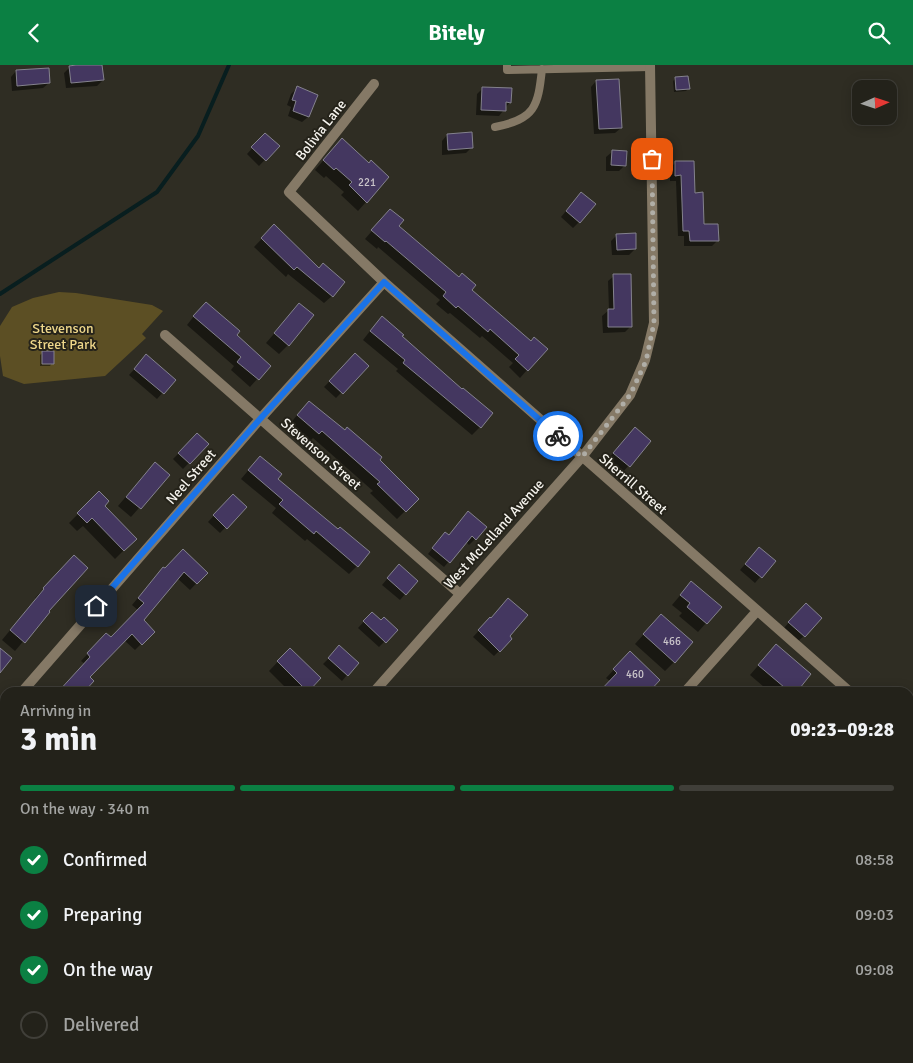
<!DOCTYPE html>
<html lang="en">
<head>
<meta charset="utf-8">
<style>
  body { margin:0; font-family:Signika,sans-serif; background:#2f2f27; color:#f1f3f6; height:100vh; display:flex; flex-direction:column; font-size:19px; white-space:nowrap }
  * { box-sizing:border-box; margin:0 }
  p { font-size:16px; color:#a3a4a2 }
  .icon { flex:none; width:28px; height:28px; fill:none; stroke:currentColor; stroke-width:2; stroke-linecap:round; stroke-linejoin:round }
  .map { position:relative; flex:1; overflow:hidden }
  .sheet { position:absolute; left:0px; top:622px; width:914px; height:376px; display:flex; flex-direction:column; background:#23221a; border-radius:15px 15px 0 0; box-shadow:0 2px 12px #0003,0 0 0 1px #403f39 }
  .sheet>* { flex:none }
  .needle { width:32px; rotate:87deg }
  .tools { position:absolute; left:852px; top:15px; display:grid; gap:10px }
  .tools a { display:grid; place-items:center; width:45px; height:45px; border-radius:10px; background:#23221a; box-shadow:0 2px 12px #0003,0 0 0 1px #403f39; font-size:25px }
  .pin { position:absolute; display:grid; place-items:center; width:42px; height:42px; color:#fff; margin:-21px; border-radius:10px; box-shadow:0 2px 8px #0006 }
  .courier { position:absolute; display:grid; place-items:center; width:50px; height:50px; margin:-25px; border:4px solid #1a73e8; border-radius:50%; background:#fff; color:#222; box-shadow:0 1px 6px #0007 }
  .summary em { font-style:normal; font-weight:700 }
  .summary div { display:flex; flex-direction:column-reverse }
  .summary { display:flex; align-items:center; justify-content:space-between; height:85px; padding:0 20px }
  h1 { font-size:32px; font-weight:700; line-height:38px }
  .bar { display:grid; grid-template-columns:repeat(4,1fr); gap:8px 5px; align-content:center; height:60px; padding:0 20px }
  .bar i { height:6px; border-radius:4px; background:#403f39 }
  .bar .active { background:#0b8043 }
  .bar p { grid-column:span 4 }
  ol { padding:0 20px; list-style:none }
  li { display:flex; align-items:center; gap:15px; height:55px }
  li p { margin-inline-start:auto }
  li .icon { padding:5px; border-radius:50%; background:#0b8043; color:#fff; stroke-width:4 }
  li:last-child { color:#a3a4a2 }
  li i { width:28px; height:28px; border:2px solid #403f39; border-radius:50% }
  header { display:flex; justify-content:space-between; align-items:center; height:65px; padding:0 20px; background:#0b8043; color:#fff; font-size:22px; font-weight:700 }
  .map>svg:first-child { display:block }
</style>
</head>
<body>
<header><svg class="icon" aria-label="back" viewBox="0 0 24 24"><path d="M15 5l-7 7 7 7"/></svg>Bitely<svg class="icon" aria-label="search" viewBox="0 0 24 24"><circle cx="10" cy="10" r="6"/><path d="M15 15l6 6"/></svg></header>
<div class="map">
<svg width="913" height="998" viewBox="0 0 913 998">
  <rect width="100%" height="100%" fill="#2f2d23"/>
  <path fill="#5c4f24" d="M59 227 76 228 152 240 163 246 142 269 146 273 105 311 24 319 3 311 0 291V261L12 242 33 233Z"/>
  <path fill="#0007" d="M80 0H101L103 15 97 21 66 23 64 8 70 2Z
    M16 6 49 18 43 23 12 26 11 12Z
    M676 13 688 24 686 26 674 27 673 16Z
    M596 16 621 63 615 68 594 69 591 22Z
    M297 23 308 52 302 57 288 51 291 42 287 40 291 29Z
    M483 23 510 37 499 51 476 50 477 29Z
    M265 69 278 81 259 101 247 89Z
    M447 70 471 83 466 88 442 90V76Z
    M342 74 366 137 358 146 341 130 344 127 326 111 324 113 315 105Z
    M612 87 625 100 619 106H606V92Z
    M675 98 693 129 703 161 718 175 712 181H684V171H678L676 116H670V103Z
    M576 134 579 157 573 163 561 152Z
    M383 153 397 161 531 278 527 305 520 313 509 302 513 298 482 271 480 273 450 248 448 249 436 239 440 235 378 182 377 184 365 174Z
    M274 161 332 231 324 238 288 209 286 212 254 182Z
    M617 170 635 184 629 190H612L611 176Z
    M614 211 631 261 625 267 603 268 602 251 609 245 608 216Z
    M299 240 288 280 279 289 266 278Z
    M198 246 235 271 269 301 250 322 231 305 234 301 187 260Z
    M374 261 401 272 480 362 472 370 430 335 396 306 398 304 363 275Z
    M43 287 52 298 50 301H40V290Z
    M355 290 367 301 336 333 324 322Z
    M141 297 174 315 157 334 129 310Z
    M301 345 378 395 417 434 397 454 370 428 373 426 313 373 310 376 290 359Z
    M629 369 650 376 623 407 608 394Z
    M197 370 207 379 183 404 173 394Z
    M252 401 276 414 357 501 349 509 307 474 305 476 272 448 276 443 241 414Z
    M146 408 168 410 131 452 118 441Z
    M99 428 103 441 135 474 115 494 83 461 77 466 69 458Z
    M233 430 245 442 220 468 208 457Z
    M463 454 475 474 469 480 466 477 444 502 428 489 440 474 449 471Z
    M754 489 774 496 755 518 740 505Z
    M66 500 47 546 48 547 15 586 2 575 36 534 35 533Z
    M165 505 206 508 190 525 177 513 142 556 153 567 135 585 124 575 89 612 81 628 85 599 81 596 100 576 111 574 139 546 132 540 157 510Z
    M393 507 405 529 400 535 382 520Z
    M683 527 706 558 698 567 679 551 682 548 672 540Z
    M800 545 804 571 798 576 784 563Z
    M372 548 381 556 396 565 379 582 358 563Z
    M490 554 511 574 494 591 473 572Z
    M652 560 674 597 665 606 635 579Z
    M776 580 794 628H771L750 610Z
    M290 584 320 614 306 628H291L269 606Z
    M334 588 347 610 342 616 323 599Z
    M630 588 658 615 610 616 606 613Z
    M896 622 902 628H890Z
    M909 634 913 638V665L909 661Z
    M5 716V736L0 731V722Z
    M909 783 913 786 909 791Z
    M5 958V988L0 994V964Z
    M91 994H117L115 997 116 998H87Z
    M274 994H320L316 998H279Z
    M398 994H441L436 998H394Z"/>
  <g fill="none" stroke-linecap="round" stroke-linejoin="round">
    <path stroke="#081e1f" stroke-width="4" d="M0 229 157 127 198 71 229 0"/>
  </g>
  <path fill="#443760" stroke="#84828d" d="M76 0H102L104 15 71 18 69 1Z
    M49 3 50 18 17 21 16 5Z
    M688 11 690 24 676 25 675 12Z
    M619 14 622 63 599 64 596 15Z
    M297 21 318 30 309 52 293 46 296 36 292 35Z
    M482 22 512 23 511 38 506 37V46L481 45Z
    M472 67 473 83 448 85 447 69Z
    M265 68 280 81 266 96 251 82Z
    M342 73 369 98 371 95 389 112 367 138 349 120 352 117 336 103 334 105 323 95Z
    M612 85 627 86 626 101 611 100Z
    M675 96H694L695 128 703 127 704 159H718L719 176H690L689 166H683L681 110 675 111Z
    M581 127 596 139 580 158 566 146Z
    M390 144 404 155 399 161 459 212 462 208 476 220 472 225 531 276 534 272 548 284 528 306 515 294 519 290 490 264 488 267 458 241 456 243 443 231 446 227 386 176 385 177 371 165Z
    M274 159 319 203 323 198 345 217 333 232 297 202 294 205 261 173Z
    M636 168V184L617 185 616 169Z
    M613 209H631L632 262H608V244H614Z
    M206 237 240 266 237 270 271 301 259 315 237 297 241 292 193 251Z
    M299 238 314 250 289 281 274 268Z
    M382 251 404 270 402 271 462 324 463 323 493 348 481 363 438 327 403 298 405 295 370 266Z
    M42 286H54V299H42Z
    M355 288 369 301 343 329 329 316Z
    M146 289 176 315 164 329 134 304Z
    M309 336 345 365 347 362 382 392 380 395 419 434 406 447 377 419 380 417 322 366 319 369 297 350Z
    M635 362 651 376 630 402 613 388Z
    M197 368 209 379 190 399 178 388Z
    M260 391 282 409 278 414 338 464 340 462 370 487 358 502 316 466 314 469 279 439 283 435 248 405Z
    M155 397 170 410 141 444 126 432Z
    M99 426 109 436 105 441 137 474 124 486 92 453 87 458 77 448Z
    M233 429 247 442 227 464 213 450Z
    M468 446 487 462 476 475 472 471 450 498 432 483 445 467 449 470Z
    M759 482 776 496 762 513 745 499Z
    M183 484 208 508 197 519 184 507 144 555 155 567 142 580 132 569 90 612 94 616 83 628H57L90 592 87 588 106 568 111 572 144 538 138 533 163 502 165 503Z
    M74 490 88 503 49 546 50 547 25 578 10 565 44 524 43 523Z
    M399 499 418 516 406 530 387 513Z
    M691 516 722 542 707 559 687 542 690 538 680 530Z
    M508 533 528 550 510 571 512 574 500 587 478 565 490 552 491 553Z
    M806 538 822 553 805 572 788 557Z
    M372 547 381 555 384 552 398 565 386 578 363 556Z
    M661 549 693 577 675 598 643 569Z
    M776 579 811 609 796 628H791L758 600Z
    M339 580 359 598 348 611 328 593Z
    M0 583 12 593 0 608Z
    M290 583 321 613 308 627 277 596Z
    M630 586 660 615 648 628H598L617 608 613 604Z"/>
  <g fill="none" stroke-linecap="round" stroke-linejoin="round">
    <path stroke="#857966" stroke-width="8" d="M507 0V5L650 2
      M495 62C535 54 538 42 542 4"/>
    <path stroke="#857966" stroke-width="10" d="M374 19 289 127 384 217 851 628
      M165 270 460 529
      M21 628 260 354 384 217
      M684 628 757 546
      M0 651 5 645
      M909 678 913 681
      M355 998 359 994"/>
    <path stroke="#857966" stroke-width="10" d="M373 628 582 392 630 330 645 295 654 258 650 0
      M44 998 48 994"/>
  </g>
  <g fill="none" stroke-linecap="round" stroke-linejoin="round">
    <path stroke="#b0aea7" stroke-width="5" stroke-dasharray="0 9" d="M558 371 582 392 630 330 646 296 654 258 652 94"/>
    <path stroke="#1a73e8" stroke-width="6" d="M96 541 260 354 384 217 558 371"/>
  </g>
  <g text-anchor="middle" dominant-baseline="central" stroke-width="4" stroke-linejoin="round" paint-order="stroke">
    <g font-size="11" fill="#cac5ca">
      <text x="367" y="117">221</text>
      <text x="672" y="576">466</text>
      <text x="635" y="609">460</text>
    </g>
    <g font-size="14" fill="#f6f4ee" stroke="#25231a">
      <text transform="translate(321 65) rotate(-52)">Bolivia Lane</text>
      <text transform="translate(321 389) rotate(41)">Stevenson Street</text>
      <text transform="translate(191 412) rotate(-49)">Neel Street</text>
      <text transform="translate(633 419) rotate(41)">Sherrill Street</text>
      <text transform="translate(494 469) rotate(-48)">West McLelland Avenue</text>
    </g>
    <g font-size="14" fill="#eed78a" stroke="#25231a">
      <text x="63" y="263">Stevenson<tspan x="63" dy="16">Street Park</tspan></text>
    </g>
  </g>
</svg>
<div class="tools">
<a><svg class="needle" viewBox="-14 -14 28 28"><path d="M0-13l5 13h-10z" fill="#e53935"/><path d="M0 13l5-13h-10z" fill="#a3a4a2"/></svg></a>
</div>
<div class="pin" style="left:652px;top:94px;background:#ea580c"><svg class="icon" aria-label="bag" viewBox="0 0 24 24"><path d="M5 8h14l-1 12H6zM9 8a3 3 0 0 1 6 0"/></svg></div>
<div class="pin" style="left:96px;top:541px;background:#1f2937"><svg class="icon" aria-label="home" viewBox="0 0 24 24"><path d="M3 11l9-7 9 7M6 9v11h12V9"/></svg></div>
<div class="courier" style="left:558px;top:371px"><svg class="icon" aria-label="bike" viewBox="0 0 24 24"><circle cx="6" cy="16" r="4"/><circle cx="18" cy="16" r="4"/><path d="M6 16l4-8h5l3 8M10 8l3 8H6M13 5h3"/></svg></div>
<section class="sheet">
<div class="summary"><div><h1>3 min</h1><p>Arriving in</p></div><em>09:23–09:28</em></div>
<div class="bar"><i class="active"></i><i class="active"></i><i class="active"></i><i></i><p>On the way · 340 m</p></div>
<ol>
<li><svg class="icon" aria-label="check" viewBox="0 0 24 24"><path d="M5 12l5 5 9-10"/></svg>Confirmed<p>08:58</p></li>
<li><svg class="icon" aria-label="check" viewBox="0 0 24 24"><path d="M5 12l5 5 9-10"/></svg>Preparing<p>09:03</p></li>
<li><svg class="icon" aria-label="check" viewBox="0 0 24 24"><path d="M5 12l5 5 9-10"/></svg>On the way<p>09:08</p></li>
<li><i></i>Delivered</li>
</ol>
</section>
</div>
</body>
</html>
